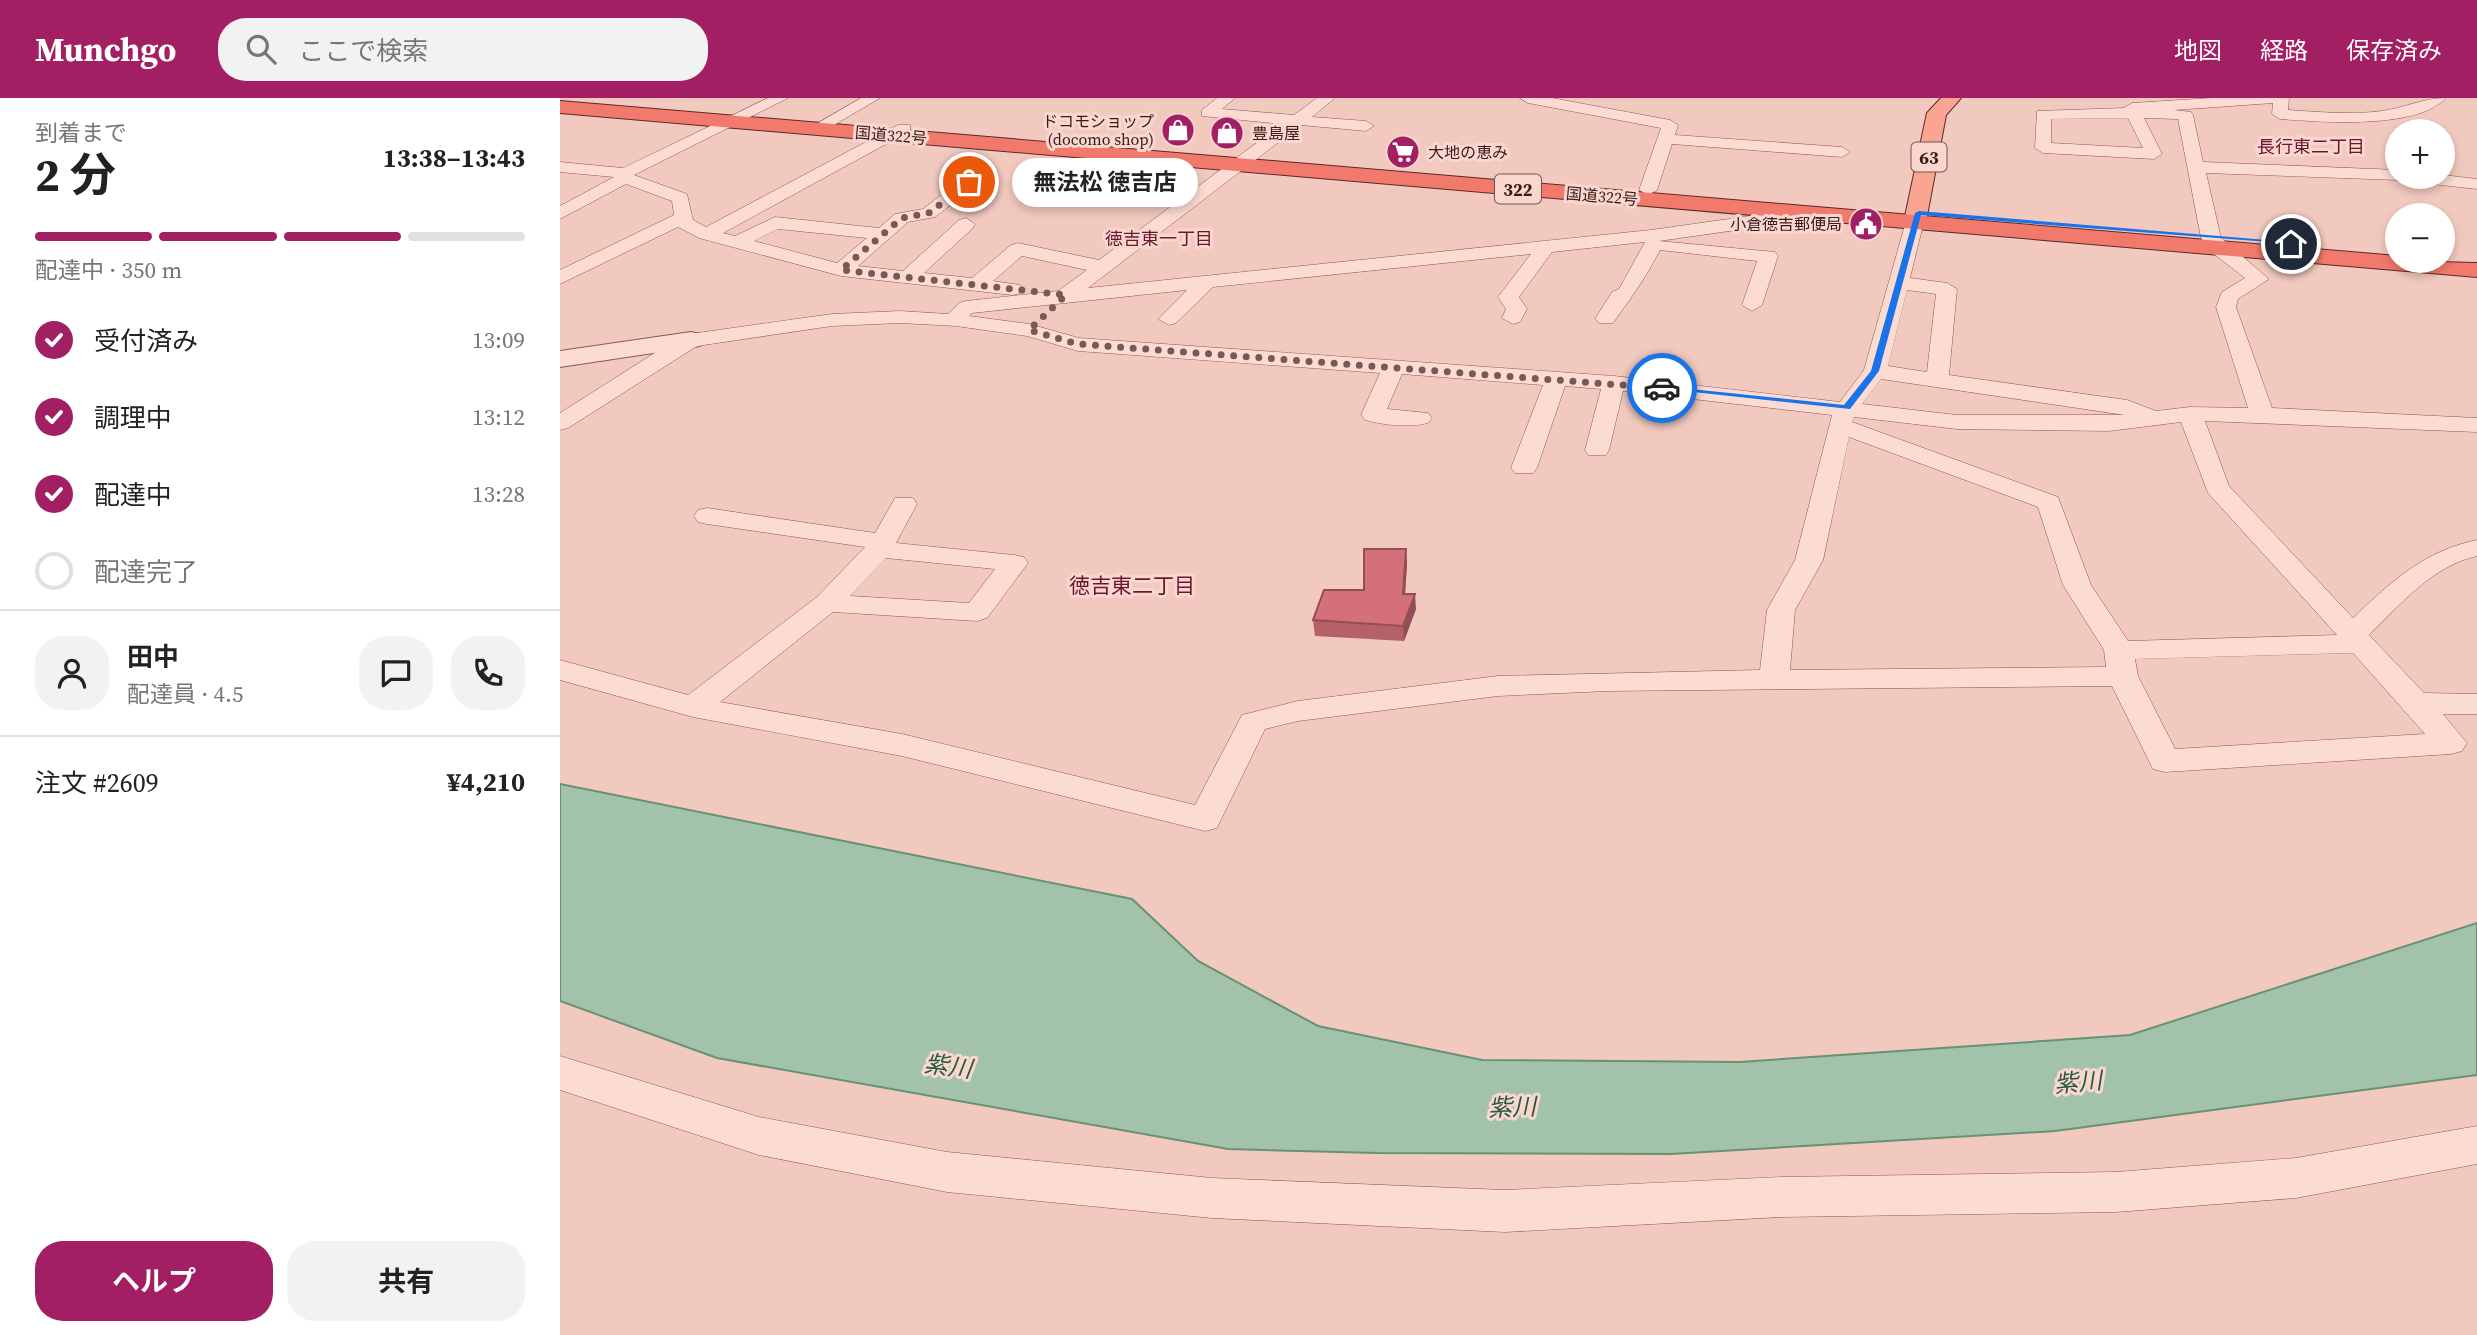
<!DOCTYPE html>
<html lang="ja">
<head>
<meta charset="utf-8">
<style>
  body { margin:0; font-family:"Source Serif 4","Noto Sans JP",serif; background:#f2f2f2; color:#222; height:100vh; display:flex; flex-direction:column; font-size:26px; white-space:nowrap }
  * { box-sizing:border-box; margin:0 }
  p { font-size:23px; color:#767676 }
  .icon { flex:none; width:38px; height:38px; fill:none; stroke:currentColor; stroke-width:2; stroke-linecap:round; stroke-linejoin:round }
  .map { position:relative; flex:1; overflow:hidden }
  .drawer { display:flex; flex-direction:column; background:#fff; width:560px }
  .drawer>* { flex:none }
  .buttons { position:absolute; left:1825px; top:21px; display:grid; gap:14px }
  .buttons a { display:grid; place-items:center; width:70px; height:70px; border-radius:50%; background:#fff; box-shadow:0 4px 10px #0003; font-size:35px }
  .pin { position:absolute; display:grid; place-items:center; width:60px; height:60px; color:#fff; margin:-30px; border:4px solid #fff; border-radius:50%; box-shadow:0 2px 7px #0007 }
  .courier { position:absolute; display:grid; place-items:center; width:70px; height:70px; margin:-35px; border:5px solid #1a73e8; border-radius:50%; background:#fff; color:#222; box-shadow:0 2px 9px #0007 }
  .bubble { position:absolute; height:49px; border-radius:24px; background:#fff; box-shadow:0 4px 10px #0003; font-size:23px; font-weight:700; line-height:49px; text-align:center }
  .summary em { font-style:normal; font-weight:700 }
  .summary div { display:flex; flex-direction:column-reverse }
  .summary { display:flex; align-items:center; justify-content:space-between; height:119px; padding:0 35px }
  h1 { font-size:46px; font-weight:700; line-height:52px }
  .bar { display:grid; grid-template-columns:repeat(4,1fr); gap:10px 7px; align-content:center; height:84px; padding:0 35px }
  .bar i { height:9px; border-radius:5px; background:#e0e0e0 }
  .bar .active { background:#a11f62 }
  .bar p { grid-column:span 4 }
  .line { display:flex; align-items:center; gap:18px; padding:0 35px; border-top:2px solid #e0e0e0 }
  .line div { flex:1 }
  .round { display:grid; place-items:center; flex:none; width:74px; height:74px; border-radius:28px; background:#f2f2f2 }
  ol { padding:0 35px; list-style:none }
  li { display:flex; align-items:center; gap:21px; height:77px }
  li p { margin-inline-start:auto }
  li .icon { padding:7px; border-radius:50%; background:#a11f62; color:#fff; stroke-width:4 }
  li:last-child { color:#767676 }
  li i { width:38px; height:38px; border:4px solid #e0e0e0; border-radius:50% }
  .primary-button { display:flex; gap:14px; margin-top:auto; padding:14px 35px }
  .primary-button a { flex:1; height:80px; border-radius:28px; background:#a11f62; color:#fff; font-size:28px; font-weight:700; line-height:80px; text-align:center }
  .primary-button a+a { background:#f2f2f2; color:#222 }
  header { display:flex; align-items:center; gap:42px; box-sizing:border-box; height:98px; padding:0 35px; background:#a11f62; color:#fff }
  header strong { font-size:33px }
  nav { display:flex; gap:38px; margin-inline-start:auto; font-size:24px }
  .search { width:490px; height:63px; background:#f2f2f2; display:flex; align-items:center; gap:18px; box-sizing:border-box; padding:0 24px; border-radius:28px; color:#767676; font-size:26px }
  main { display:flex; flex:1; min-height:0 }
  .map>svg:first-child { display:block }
</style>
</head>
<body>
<header>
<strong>Munchgo</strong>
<div class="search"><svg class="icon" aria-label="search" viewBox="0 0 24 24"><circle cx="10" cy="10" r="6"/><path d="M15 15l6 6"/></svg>ここで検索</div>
<nav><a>地図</a><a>経路</a><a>保存済み</a></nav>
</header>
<main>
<section class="drawer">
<div class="summary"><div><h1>2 分</h1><p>到着まで</p></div><em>13:38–13:43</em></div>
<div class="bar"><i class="active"></i><i class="active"></i><i class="active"></i><i></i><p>配達中 · 350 m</p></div>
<ol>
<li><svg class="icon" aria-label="check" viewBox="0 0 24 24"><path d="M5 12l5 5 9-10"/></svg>受付済み<p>13:09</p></li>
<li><svg class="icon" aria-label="check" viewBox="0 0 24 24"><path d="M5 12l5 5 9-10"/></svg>調理中<p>13:12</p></li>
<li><svg class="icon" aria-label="check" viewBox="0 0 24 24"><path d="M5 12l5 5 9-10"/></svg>配達中<p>13:28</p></li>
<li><i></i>配達完了</li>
</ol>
<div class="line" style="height:126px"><a class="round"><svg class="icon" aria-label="person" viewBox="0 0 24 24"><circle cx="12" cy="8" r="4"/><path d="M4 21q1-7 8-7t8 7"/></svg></a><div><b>田中</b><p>配達員 · 4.5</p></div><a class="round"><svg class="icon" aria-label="chat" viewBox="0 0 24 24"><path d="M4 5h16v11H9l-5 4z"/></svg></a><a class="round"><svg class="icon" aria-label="phone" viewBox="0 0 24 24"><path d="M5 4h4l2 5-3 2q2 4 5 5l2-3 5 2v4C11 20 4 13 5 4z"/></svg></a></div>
<div class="line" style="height:91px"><div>注文 #2609</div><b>¥4,210</b></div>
<div class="primary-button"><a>ヘルプ</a><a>共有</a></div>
</section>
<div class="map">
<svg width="1917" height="1237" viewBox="0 0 1917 1237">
  <rect width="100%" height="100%" fill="#f2c9be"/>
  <path fill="#a2c3a9" stroke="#689273" stroke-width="2" d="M0 686 572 801 638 863 758 928 922 962 1180 964 1570 937 1917 825V977L1495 1033 1111 1056 817 1055 668 1051 157 960 0 903Z"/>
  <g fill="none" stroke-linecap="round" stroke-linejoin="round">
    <defs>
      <path id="minor" d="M208 0H228L74 77 127 96 133 122 146 129 338 27H350V33L163 135 175 138 215 119 319 130 335 116 363 111 403 80H415L418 84 415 88 375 119 348 124 298 168 343 173 399 122 406 120 415 126 413 130 364 175 412 180 451 147 458 145 539 162 722 26 642 18V12L657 0H675L662 11 734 17 757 0H775L752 19 806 23 814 28 806 33 741 27 528 190 1091 132 1247 110 1256 116 1247 122 1099 143 1215 154 1218 158 1202 207 1192 213 1182 207 1197 163 1100 152C1085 181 1071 200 1053 225H1039L1035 221 1052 194 1059 191 1085 144 992 154 959 199 967 211 960 224 953 226 942 220 946 211 938 199 971 156 653 189 616 225 609 227 598 221 627 192 412 215 409 218 469 226 519 240 1054 278 1280 304 1304 272 1346 123 1355 117 1364 123 1350 180 1387 185 1397 191 1389 277 1567 302 1596 313 1630 309 1688 310 1656 209 1662 194 1685 180 1650 153 1641 140 1618 21 1584 20 1602 56 1594 61 1483 55 1475 50 1477 13 1564 10 1572 5 1652 0H1729L1728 12C1759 14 1791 17 1822 13 1844 10 1863 0 1886 0 1856 32 1761 24 1720 21L1712 16 1713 5 1614 12 1631 14 1633 17 1643 64 1838 72V79L1883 77 1917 81V91L1854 84 1845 79 1838 82 1646 75 1661 140 1709 181 1678 201 1676 209 1712 310 1917 320V334L1645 323 1669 388 1793 520C1832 483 1864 453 1917 442V458C1872 468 1841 506 1809 537L1864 595 1917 596V616H1883L1907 645 1902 653 1891 656 1605 674 1593 671 1589 663 1552 588 1047 593 938 598 738 623 705 631 657 730 645 733 342 658 133 619 0 582V562L128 597 257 499 305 449 147 426 138 424 134 418 138 412 147 410 315 435 335 400H353L357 406 336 445 454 457 464 459 468 465 427 520 417 523 273 514 160 604 342 636 635 707 682 617 738 603 938 578 1200 572 1207 512 1235 462 1272 317 1063 293 1049 352 1046 357H1028L1025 352 1041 291 1005 288 977 370 973 375H955L951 370 983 287 842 276 827 311 868 315 872 320 868 325C850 330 823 327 805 322L801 317 820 275 518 253 467 238 396 228 340 225 272 228 137 248 8 330 0 332V315L123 237 272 216 340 213 388 216 399 205 406 203 498 193 527 172 462 158 433 183 460 187 463 191 460 195 453 197 281 178 139 140 118 129 0 186V172L114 117 112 103 66 86 0 121V108L54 79 0 74V64L63 70ZM1568 20 1583 50 1491 45V21ZM218 131 307 140 277 165 194 143ZM1347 192 1376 196 1367 274 1328 268ZM1321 281 1565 317H1397L1302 306ZM1294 319 1397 331 1549 333 1621 324 1648 395 1777 537 1568 543 1531 487 1498 399 1292 324ZM1289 339 1478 409 1503 487 1544 552 1546 569 1230 572 1235 512 1263 462ZM326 460 435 471 409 505 290 498ZM1793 555 1865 636 1615 651 1578 578 1575 561Z
        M301 0H320L262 34H250L248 31Z
        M960 0H992L1110 22 1118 27 1115 37 1282 49 1290 54 1282 59 1112 46 1097 92 1088 97 1079 92 1101 30 968 5Z
        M0 958 199 1019 387 1054 652 1080 945 1092 1222 1079 1556 1074 1736 1060 1917 1028V1066L1736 1100 1556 1114 1222 1119 945 1134 652 1120 387 1094 199 1057 0 992Z"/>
      <path id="tertiary" d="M131 234 140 236 144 242 140 248 0 269V253Z"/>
      <path id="primary" d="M1381 0H1401L1386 17 1366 123 1355 130 1344 123 1367 15Z"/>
      <path id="trunk" d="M0 3 1838 158V163L1917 165V179L0 15Z"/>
    </defs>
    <use href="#minor" stroke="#8c5755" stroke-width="1"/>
    <use href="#tertiary" stroke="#8c5755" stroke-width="2"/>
    <use href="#primary" stroke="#5a2a2c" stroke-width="2"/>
    <use href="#trunk" stroke="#5a2a2c" stroke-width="2"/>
    <use href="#minor" fill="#fcdbd3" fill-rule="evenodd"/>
    <use href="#tertiary" fill="#fcdbd3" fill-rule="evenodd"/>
    <use href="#primary" fill="#faa592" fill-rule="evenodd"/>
    <use href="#trunk" fill="#f27a6c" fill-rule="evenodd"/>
  </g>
  <path fill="#b66068" d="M846 451 847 466 845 496 856 511 844 543 755 538 753 522 804 492Z"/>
  <path fill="#944e55" d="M846 451 847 466 844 511 843 496Z
    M855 496 856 511 844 543 843 528Z"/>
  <path fill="#d47079" stroke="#944e55" stroke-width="2" d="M804 451H846L843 496H855L843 528 753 522 764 492H804Z"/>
  <path fill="#1a73e8" d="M1359 113 1731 144 1734 146 1361 117 1319 273 1290 311 1097 290 1102 288 1284 307 1311 273 1355 115Z"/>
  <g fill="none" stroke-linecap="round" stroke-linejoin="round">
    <path stroke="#7a5855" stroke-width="7" stroke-dasharray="0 12.6" d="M409 84 369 115 342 120 281 172 506 197 469 232 518 246 1102 290"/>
  </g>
  <defs>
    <symbol id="shop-disc" viewBox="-11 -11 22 22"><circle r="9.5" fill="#a11f62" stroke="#f9d7cf"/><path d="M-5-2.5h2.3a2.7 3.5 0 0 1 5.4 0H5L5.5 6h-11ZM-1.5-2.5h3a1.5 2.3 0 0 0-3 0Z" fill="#fff"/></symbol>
    <symbol id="supermarket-disc" viewBox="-11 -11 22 22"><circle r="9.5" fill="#a11f62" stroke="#f9d7cf"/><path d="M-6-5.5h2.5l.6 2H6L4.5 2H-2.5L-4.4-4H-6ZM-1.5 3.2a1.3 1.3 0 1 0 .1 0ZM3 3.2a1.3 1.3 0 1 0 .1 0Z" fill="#fff"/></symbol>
    <symbol id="civic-disc" viewBox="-11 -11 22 22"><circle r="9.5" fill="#a11f62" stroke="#f9d7cf"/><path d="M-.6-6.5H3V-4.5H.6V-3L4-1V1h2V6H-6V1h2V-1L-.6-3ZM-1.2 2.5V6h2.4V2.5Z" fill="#fff"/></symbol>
  </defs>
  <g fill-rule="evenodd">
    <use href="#shop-disc" x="599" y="13" width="38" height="38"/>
    <use href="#shop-disc" x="648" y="16" width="38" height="38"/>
    <use href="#supermarket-disc" x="824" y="35" width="38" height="38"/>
    <use href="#civic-disc" x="1287" y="107" width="38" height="38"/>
  </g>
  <g text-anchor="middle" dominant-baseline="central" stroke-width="6" stroke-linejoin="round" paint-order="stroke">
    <g font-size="16" fill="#3a1b1c" stroke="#f9d7cf" text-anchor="end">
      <text x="594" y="23">ドコモショップ<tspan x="594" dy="18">(docomo shop)</tspan></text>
      <text x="692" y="35" text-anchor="start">豊島屋</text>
      <text x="868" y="54" text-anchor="start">大地の恵み</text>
      <text x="1282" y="126">小倉徳吉郵便局</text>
    </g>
    <g font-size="16" fill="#3a1b1c" stroke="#f9d7cf">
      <text transform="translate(331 37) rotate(5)">国道322号</text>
      <text transform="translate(1042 98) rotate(5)">国道322号</text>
    </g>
    <g font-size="18" fill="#6b162f" stroke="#f9d7cf">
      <text x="1751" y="48">長行東二丁目</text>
      <text x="599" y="140">徳吉東一丁目</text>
    </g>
    <g fill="#f9d7cf" stroke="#735352" stroke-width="2">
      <rect x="1351.5" y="44.5" width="35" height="29" rx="5"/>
      <rect x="935" y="76.5" width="46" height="29" rx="5"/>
    </g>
    <g font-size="18" font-weight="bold" fill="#3a1b1c">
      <text x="1369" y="59">63</text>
      <text x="958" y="91">322</text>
    </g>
    <g font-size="21" fill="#6b162f" stroke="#f9d7cf">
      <text x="572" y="487">徳吉東二丁目</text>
    </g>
    <g font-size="24" font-style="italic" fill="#295c3f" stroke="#f9d7cf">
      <text transform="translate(388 968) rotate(7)">紫川</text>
      <text transform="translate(1518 984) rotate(-5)">紫川</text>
      <text transform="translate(952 1009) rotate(-2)">紫川</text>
    </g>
  </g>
</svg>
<div class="buttons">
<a>+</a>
<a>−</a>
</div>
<div class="pin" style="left:409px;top:84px;background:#ea580c"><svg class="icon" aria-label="bag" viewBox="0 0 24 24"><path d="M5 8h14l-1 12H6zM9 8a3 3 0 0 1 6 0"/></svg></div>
<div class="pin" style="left:1731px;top:146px;background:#1f2937"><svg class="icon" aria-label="home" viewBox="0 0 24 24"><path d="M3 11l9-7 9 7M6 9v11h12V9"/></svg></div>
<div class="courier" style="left:1102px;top:290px"><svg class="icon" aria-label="car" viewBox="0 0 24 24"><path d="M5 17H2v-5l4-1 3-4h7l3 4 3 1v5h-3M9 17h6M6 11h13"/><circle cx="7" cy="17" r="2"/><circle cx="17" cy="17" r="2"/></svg></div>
<div class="bubble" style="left:452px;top:60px;width:186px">無法松 徳吉店</div>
</div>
</main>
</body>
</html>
